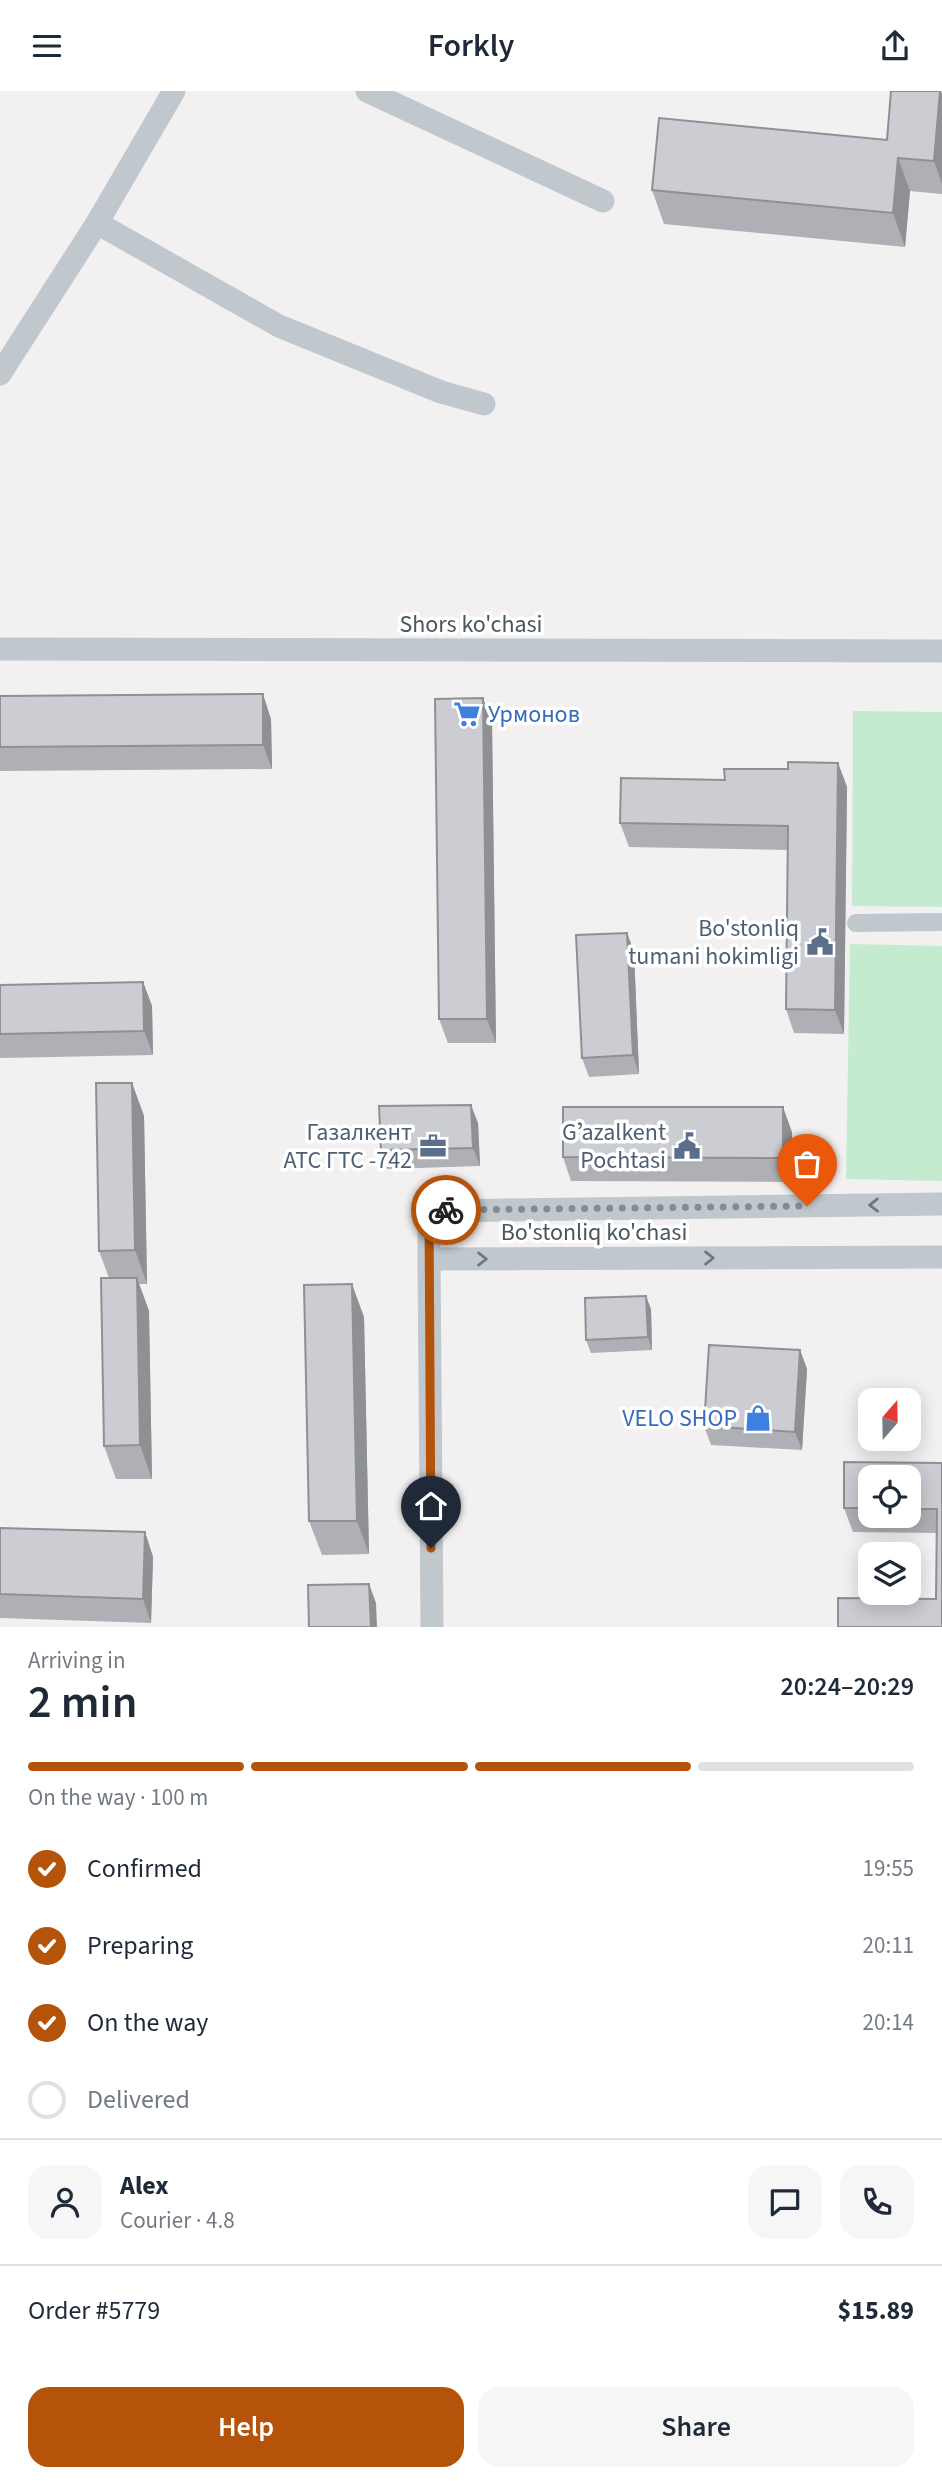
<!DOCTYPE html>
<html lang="en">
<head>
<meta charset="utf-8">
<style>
  body { margin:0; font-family:"Source Sans 3",sans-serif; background:#f6f6f7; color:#1f2937; height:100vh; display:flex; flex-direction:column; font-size:26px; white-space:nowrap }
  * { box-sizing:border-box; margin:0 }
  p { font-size:23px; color:#747a83 }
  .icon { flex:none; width:38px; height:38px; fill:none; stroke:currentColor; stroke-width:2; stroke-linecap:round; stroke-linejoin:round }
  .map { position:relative; height:1536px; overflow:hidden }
  .sheet { display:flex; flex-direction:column; background:#fff; flex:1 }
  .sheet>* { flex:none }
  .needle { width:46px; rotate:20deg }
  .fabs { position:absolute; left:858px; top:1297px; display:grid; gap:14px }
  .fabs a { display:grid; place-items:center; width:63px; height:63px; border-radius:14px; background:#fff; box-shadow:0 4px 18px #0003; font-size:35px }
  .pin { position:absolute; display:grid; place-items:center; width:60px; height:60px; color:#fff; margin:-72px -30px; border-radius:50% 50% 50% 0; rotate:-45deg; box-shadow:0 0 7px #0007 }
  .pin .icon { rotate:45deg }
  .courier { position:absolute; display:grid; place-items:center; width:70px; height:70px; margin:-35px; border:5px solid #b45309; border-radius:50%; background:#fff; color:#222; box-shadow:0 2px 9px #0007 }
  .headline em { font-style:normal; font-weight:600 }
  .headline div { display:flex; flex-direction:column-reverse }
  .headline { display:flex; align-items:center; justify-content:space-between; height:119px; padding:0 28px }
  h1 { font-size:46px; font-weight:600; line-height:52px }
  .bar { display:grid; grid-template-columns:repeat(4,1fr); gap:10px 7px; align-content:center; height:84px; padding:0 28px }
  .bar i { height:9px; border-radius:5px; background:#e0e1e3 }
  .bar .selected { background:#b45309 }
  .bar p { grid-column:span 4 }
  .line { display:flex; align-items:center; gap:18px; padding:0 28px; border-top:2px solid #e0e1e3 }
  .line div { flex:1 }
  .round { display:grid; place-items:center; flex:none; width:74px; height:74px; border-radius:21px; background:#f6f6f7 }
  ol { padding:0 28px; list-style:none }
  li { display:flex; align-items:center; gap:21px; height:77px }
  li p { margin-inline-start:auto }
  li .icon { padding:7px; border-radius:50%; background:#b45309; color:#fff; stroke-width:4 }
  li:last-child { color:#747a83 }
  li i { width:38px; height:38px; border:4px solid #e0e1e3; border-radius:50% }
  .cta { display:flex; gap:14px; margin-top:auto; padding:14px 28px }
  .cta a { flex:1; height:80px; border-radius:21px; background:#b45309; color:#fff; font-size:28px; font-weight:600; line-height:80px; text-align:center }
  .cta a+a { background:#f6f6f7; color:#1f2937 }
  header { display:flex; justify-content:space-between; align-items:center; height:91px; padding:0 28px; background:#fff; font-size:32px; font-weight:600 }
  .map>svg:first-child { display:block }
</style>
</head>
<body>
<header><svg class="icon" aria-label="menu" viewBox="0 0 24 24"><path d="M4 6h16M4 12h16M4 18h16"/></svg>Forkly<svg class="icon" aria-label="share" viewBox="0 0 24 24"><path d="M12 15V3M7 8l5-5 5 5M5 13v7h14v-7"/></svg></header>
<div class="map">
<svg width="942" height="1536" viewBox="0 0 942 1536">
  <rect width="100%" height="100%" fill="#f2f0f1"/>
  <path fill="#c4ebd0" d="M853 620 942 621V816L852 815Z
    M850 853 942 855V1090L846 1088Z"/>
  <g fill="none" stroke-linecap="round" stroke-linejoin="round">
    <path stroke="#c0c8cd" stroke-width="18" d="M856 832 942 831"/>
    <path stroke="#c0c8cd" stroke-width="23" d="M367 0 603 110
      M97 132 279 235 441 301 484 313
      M0 283 97 132 174 0
      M0 558 942 560
      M942 1113 429 1120V1168L942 1166
      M429 1168 432 1536"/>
  </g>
  <path fill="#afb0b5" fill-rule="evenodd" d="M891 0H941L942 3V103L910 100 905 156 664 133 652 99 887 49Z
    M0 605 271 628 272 678 0 680Z
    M492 631 496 952H448L439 928Z
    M838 672 847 696 844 943 794 942 786 918 788 759 629 756 620 732 725 689 788 678Z
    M627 842 634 861 639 983 589 986 582 967Z
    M143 891 152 915 153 964 0 967V894Z
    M132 992 144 1025 147 1193H139L149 1220 152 1388H116L104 1355 109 1187 99 1160Z
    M478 1032 480 1075 387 1078 381 1059Z
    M792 1041V1091L571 1090 563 1066Z
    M651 1218 652 1259 591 1262 586 1249Z
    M364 1226 369 1463 322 1464 309 1430Z
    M800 1259 807 1278 802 1359 711 1354 704 1335Z
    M844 1371 942 1372V1536H838V1507L936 1508 937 1442 853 1441 844 1417ZM870 1386H908V1424H870Z
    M0 1437 145 1441 153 1466 151 1532 0 1527Z"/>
  <path fill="#8e9093" d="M940 0 942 3V93L934 70Z
    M898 67 910 100 905 156 893 122Z
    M263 603 271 628 272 678 263 654Z
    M483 607 492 631 496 952 487 928Z
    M838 672 847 696 844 943 835 919Z
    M627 842 634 861 639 983 633 964Z
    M143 891 152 915 153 964 144 940Z
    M132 992 144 1025 147 1193 135 1159Z
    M471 1014 478 1032 480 1075 473 1057Z
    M783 1016 792 1041V1091L783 1067Z
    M137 1187 149 1220 152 1388 140 1354Z
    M352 1193 364 1226 369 1463 357 1430Z
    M646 1205 651 1218 652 1259 648 1246Z
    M800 1259 807 1278 802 1359 795 1341Z
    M145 1441 153 1466 151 1532 143 1508Z
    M369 1493 376 1512 377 1536H371Z"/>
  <path fill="#cbcdd2" stroke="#8e9093" stroke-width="2" d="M891 0H940L934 70 898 67 893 122 652 99 659 27 887 49Z
    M263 603V654L0 656V605Z
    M483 607 487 928H439L435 608Z
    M788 671 838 672 835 919 786 918 788 735 620 732 621 687 725 689 724 678H788Z
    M627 842 633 964 582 967 576 844Z
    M143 891 144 940 0 943V894Z
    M96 992H132L135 1159 99 1160Z
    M471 1014 473 1057 381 1059 379 1015Z
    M563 1016H783V1067L563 1066Z
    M101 1187H137L140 1354 104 1355Z
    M352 1193 357 1430H309L304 1194Z
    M646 1205 648 1246 586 1249 585 1207Z
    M709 1254 800 1259 795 1341 704 1335Z
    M844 1371 942 1372V1536H838V1507L936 1508 937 1418H908V1386H870V1417H844Z
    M0 1437 145 1441 143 1508 0 1503Z
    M369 1493 371 1536H309L308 1494Z"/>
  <defs><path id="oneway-chevron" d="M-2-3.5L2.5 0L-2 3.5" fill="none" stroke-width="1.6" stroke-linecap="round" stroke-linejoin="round" transform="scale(1.75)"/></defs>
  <g stroke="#6d787e">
    <use href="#oneway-chevron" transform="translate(874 1114) rotate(179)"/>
    <use href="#oneway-chevron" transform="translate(709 1167)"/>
    <use href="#oneway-chevron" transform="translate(482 1168)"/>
  </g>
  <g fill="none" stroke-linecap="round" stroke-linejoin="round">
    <path stroke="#858b90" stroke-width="7" stroke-dasharray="0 12.6" d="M446 1119 807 1115"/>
    <path stroke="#b45309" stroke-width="9" d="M431 1457 429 1120 446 1119"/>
  </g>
  <defs>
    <symbol id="supermarket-bare" viewBox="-9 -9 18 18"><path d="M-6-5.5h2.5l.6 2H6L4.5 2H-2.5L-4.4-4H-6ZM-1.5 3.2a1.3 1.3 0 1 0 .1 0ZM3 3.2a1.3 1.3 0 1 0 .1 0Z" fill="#3f7fe0" stroke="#fff" stroke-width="2.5" paint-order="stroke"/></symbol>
    <symbol id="civic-bare" viewBox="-9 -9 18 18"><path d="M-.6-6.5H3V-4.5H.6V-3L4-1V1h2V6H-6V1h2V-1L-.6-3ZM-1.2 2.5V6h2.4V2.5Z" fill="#5c6f8a" stroke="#fff" stroke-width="2.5" paint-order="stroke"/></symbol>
    <symbol id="office-bare" viewBox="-9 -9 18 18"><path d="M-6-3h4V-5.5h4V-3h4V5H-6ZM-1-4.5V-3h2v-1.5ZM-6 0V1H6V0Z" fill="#5c6f8a" stroke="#fff" stroke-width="2.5" paint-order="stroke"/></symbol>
    <symbol id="shop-bare" viewBox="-9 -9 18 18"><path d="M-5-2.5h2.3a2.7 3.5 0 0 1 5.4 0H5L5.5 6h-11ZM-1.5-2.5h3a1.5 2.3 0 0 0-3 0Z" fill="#3f7fe0" stroke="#fff" stroke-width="2.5" paint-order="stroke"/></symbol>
  </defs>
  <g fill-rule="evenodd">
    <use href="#supermarket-bare" x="448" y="604" width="38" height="38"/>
    <use href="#civic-bare" x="801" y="832" width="38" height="38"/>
    <use href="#office-bare" x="414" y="1036" width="38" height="38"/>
    <use href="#civic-bare" x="668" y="1036" width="38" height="38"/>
    <use href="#shop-bare" x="739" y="1308" width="38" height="38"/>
  </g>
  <g text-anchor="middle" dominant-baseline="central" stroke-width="7" stroke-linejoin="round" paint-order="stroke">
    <g font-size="24" fill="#4a555c" stroke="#fff">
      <text x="471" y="533">Shors ko'chasi</text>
      <text x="594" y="1141">Bo'stonliq ko'chasi</text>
    </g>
    <g font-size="24" fill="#366cbe" stroke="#fff" text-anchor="start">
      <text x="488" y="623">Урмонов</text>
      <text x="737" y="1327" text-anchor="end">VELO SHOP</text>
    </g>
    <g font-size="24" fill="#4e5e75" stroke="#fff" text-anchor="end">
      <text x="799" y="837">Bo'stonliq<tspan x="799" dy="28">tumani hokimligi</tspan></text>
      <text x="412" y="1041">Газалкент<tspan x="412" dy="28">АТС ГТС -742</tspan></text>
      <text x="666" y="1041">Gʼazalkent<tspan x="666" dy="28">Pochtasi</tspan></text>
    </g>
  </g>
</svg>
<div class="fabs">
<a><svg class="needle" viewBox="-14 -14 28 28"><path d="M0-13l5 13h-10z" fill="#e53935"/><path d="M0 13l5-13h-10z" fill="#747a83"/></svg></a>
<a><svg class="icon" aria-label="locate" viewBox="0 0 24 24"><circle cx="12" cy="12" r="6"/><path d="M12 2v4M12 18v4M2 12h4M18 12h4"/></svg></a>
<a><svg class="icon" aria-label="layers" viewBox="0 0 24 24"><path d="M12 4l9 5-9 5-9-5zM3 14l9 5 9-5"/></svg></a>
</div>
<div class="pin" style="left:807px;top:1115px;background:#ea580c"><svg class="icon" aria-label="bag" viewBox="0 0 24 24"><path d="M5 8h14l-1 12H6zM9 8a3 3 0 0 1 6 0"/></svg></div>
<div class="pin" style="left:431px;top:1457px;background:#1f2937"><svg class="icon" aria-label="home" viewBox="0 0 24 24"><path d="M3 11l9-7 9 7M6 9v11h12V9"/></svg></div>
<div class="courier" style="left:446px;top:1119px"><svg class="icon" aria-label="bike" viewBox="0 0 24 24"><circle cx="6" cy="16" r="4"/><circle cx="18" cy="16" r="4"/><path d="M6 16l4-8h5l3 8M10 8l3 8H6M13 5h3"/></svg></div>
</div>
<section class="sheet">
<div class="headline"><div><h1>2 min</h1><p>Arriving in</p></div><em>20:24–20:29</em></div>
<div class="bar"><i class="selected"></i><i class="selected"></i><i class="selected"></i><i></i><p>On the way · 100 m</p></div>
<ol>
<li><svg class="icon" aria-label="check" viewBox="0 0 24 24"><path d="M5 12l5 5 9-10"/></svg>Confirmed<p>19:55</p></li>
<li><svg class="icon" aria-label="check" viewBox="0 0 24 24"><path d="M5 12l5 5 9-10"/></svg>Preparing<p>20:11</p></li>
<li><svg class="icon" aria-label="check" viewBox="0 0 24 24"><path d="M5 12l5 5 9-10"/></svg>On the way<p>20:14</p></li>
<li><i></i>Delivered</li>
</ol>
<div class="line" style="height:126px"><a class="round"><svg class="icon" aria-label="person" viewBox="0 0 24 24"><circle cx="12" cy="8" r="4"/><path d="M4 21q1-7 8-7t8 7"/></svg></a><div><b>Alex</b><p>Courier · 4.8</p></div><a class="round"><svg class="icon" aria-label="chat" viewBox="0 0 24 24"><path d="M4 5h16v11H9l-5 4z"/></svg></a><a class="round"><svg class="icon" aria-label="phone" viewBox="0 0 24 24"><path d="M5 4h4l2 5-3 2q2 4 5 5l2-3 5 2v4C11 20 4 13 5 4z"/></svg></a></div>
<div class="line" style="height:91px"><div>Order #5779</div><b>$15.89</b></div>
<div class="cta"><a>Help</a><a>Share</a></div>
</section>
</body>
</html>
